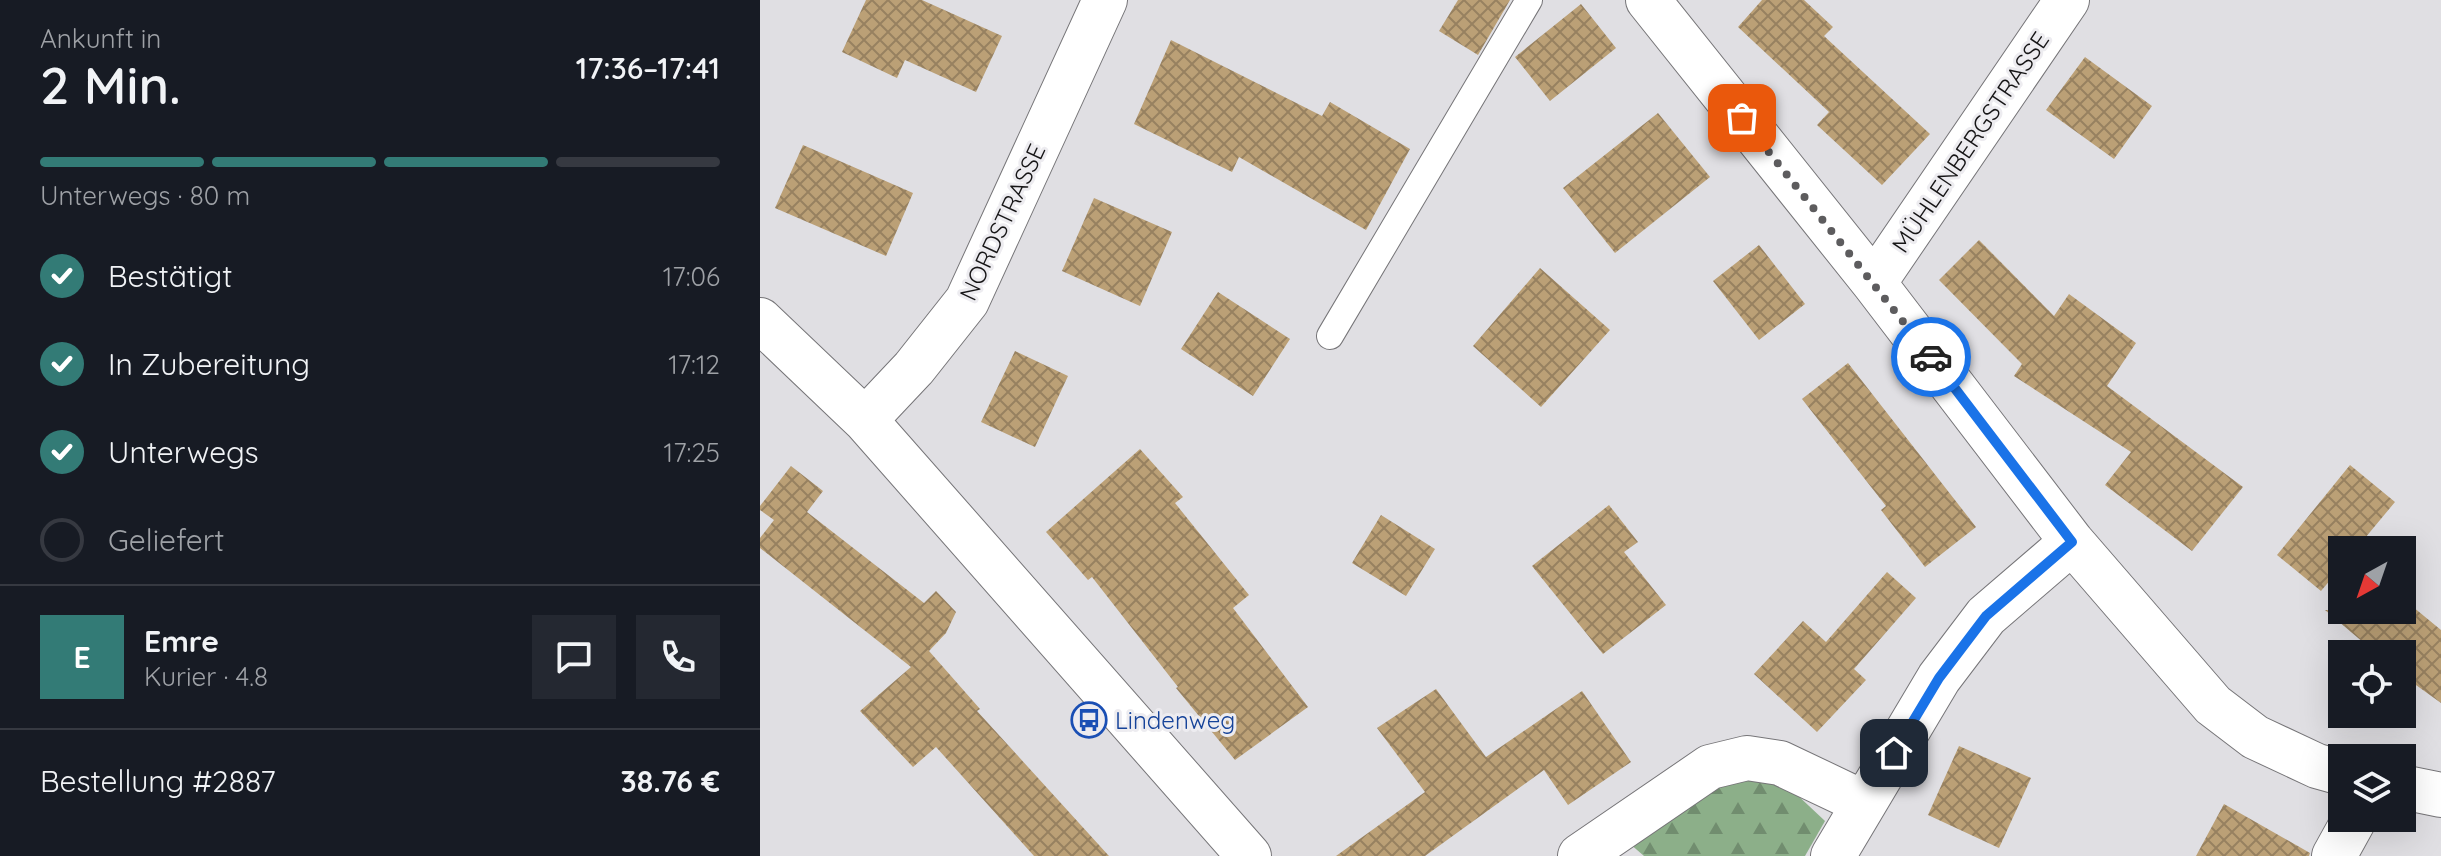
<!DOCTYPE html>
<html lang="de">
<head>
<meta charset="utf-8">
<style>
  body { margin:0; font-family:Quicksand,sans-serif; background:#242831; color:#f1f3f6; height:100vh; display:flex; flex-direction:column; font-size:30px; white-space:nowrap }
  * { box-sizing:border-box; margin:0 }
  p { font-size:26px; color:#9ea1a6 }
  .icon { flex:none; width:44px; height:44px; fill:none; stroke:currentColor; stroke-width:2; stroke-linecap:round; stroke-linejoin:round }
  .map { position:relative; flex:1; overflow:hidden }
  .details { display:flex; flex-direction:column; background:#171b24; width:760px }
  .details>* { flex:none }
  .needle { width:52px; rotate:220deg }
  .fabs { position:absolute; left:1568px; top:536px; display:grid; gap:16px }
  .fabs a { display:grid; place-items:center; width:88px; height:88px; border-radius:0px; background:#171b24; box-shadow:0 8px 32px #0002; font-size:40px }
  .pin { position:absolute; display:grid; place-items:center; width:68px; height:68px; color:#fff; margin:-34px; border-radius:16px; box-shadow:0 4px 12px #0006 }
  .courier { position:absolute; display:grid; place-items:center; width:80px; height:80px; margin:-40px; border:6px solid #1a73e8; border-radius:50%; background:#fff; color:#222; box-shadow:0 2px 10px #0007 }
  .overview em { font-style:normal; font-weight:600 }
  .overview div { display:flex; flex-direction:column-reverse }
  .overview { display:flex; align-items:center; justify-content:space-between; height:136px; padding:0 40px }
  h1 { font-size:52px; font-weight:600; line-height:60px }
  .bar { display:grid; grid-template-columns:repeat(4,1fr); gap:12px 8px; align-content:center; height:96px; padding:0 40px }
  .bar i { height:10px; border-radius:6px; background:#363941 }
  .bar .active { background:#337b76 }
  .bar p { grid-column:span 4 }
  .line { display:flex; align-items:center; gap:20px; padding:0 40px; border-top:2px solid #363941 }
  .line div { flex:1 }
  .round { display:grid; place-items:center; flex:none; width:84px; height:84px; border-radius:0px; background:#242831 }
  ol { padding:0 40px; list-style:none }
  li { display:flex; align-items:center; gap:24px; height:88px }
  li p { margin-inline-start:auto }
  li .icon { padding:8px; border-radius:50%; background:#337b76; color:#fff; stroke-width:4 }
  li:last-child { color:#9ea1a6 }
  li i { width:44px; height:44px; border:4px solid #363941; border-radius:50% }
  main { display:flex; flex:1; min-height:0 }
  .map>svg:first-child { display:block }
</style>
</head>
<body>
<main>
<section class="details">
<div class="overview"><div><h1>2 Min.</h1><p>Ankunft in</p></div><em>17:36–17:41</em></div>
<div class="bar"><i class="active"></i><i class="active"></i><i class="active"></i><i></i><p>Unterwegs · 80 m</p></div>
<ol>
<li><svg class="icon" aria-label="check" viewBox="0 0 24 24"><path d="M5 12l5 5 9-10"/></svg>Bestätigt<p>17:06</p></li>
<li><svg class="icon" aria-label="check" viewBox="0 0 24 24"><path d="M5 12l5 5 9-10"/></svg>In Zubereitung<p>17:12</p></li>
<li><svg class="icon" aria-label="check" viewBox="0 0 24 24"><path d="M5 12l5 5 9-10"/></svg>Unterwegs<p>17:25</p></li>
<li><i></i>Geliefert</li>
</ol>
<div class="line" style="height:144px"><b class="round" style="background:#337b76;color:#fff">E</b><div><b>Emre</b><p>Kurier · 4.8</p></div><a class="round"><svg class="icon" aria-label="chat" viewBox="0 0 24 24"><path d="M4 5h16v11H9l-5 4z"/></svg></a><a class="round"><svg class="icon" aria-label="phone" viewBox="0 0 24 24"><path d="M5 4h4l2 5-3 2q2 4 5 5l2-3 5 2v4C11 20 4 13 5 4z"/></svg></a></div>
<div class="line" style="height:104px"><div>Bestellung #2887</div><b>38.76 €</b></div>
</section>
<div class="map">
<svg width="1681" height="856" viewBox="0 0 1681 856">
  <defs>
    <pattern id="forest-firs" width="22" height="20" patternUnits="userSpaceOnUse" patternTransform="scale(2)"><rect width="22" height="20" fill="#8caf89"/><path d="M5 1l3.5 6h-7zM16 11l3.5 6h-7z" fill="#718d6f"/></pattern>
    <pattern id="building-cross-hatch" width="8" height="8" patternUnits="userSpaceOnUse" patternTransform="scale(2)"><rect width="8" height="8" fill="#bba076"/><path d="M0 0l8 8M0 8l8-8" fill="none" stroke="#978160"/></pattern>
  </defs>
  <rect width="100%" height="100%" fill="#e0dfe3"/>
  <path fill="url(#forest-firs)" d="M988 777 1032 790 1065 821 1045 856H884L869 843 942 786Z"/>
  <path fill="url(#building-cross-hatch)" d="M106 0H162L242 36 216 92 145 60 137 78 82 52Z
    M698 0H750L718 55 679 31Z
    M1002 0H1044L1073 27 1064 36 1170 134 1122 185 1057 125 1069 112 978 27Z
    M821 4 856 48 790 101 755 57Z
    M411 40 562 116 570 102 650 149 606 230 479 157 472 172 374 124Z
    M1325 57 1392 106 1354 159 1286 110Z
    M898 113 950 177 855 253 803 188Z
    M43 145 153 193 126 256 15 208Z
    M334 198 412 232 380 306 302 271Z
    M1219 240 1294 316 1309 294 1376 343 1347 386 1483 487 1432 551 1345 485 1371 452 1254 376 1262 364 1179 280Z
    M999 245 1045 304 999 340 953 281Z
    M780 268 850 330 781 407 713 346Z
    M458 292 530 339 493 396 421 349Z
    M255 351 308 376 275 447 221 422Z
    M1088 363 1216 527 1165 567 1121 510 1126 506 1042 399Z
    M380 449 423 497 415 503 489 595 473 608 548 707 475 760 416 688 418 687 332 577 328 580 286 532Z
    M1590 465 1635 502 1595 550H1582V566L1561 591 1517 555Z
    M31 466 63 491 47 512 164 603 176 591 196 612 186 633 169 651 220 709 217 711 349 856H274L176 747 153 767 100 711 151 667 0 548V538L14 520 0 510V506Z
    M849 505 878 542 864 552 906 605 843 654 772 566Z
    M621 515 675 549 646 596 592 563Z
    M1127 572 1156 598 1094 669 1106 680 1057 732 994 674 1043 621 1066 642Z
    M1647 602 1681 630V703L1642 675V654H1617L1565 610H1642Z
    M676 689 726 757 822 691 871 762 808 805 784 770 665 856H576L665 792 617 728Z
    M1199 746 1271 778 1239 848 1168 815Z
    M1464 804 1550 853 1549 856H1436Z"/>
  <g fill="none" stroke-linecap="round" stroke-linejoin="round">
    <defs>
      <path id="service" d="M570 336 769 0"/>
      <path id="minor" d="M888 0 1114 283 1312 542 1453 705 1495 737 1557 766 1582 773
        M1114 283 1307 0
        M0 320 105 420 489 856
        M105 420 154 368 207 301 345 0
        M1642 787 1681 795
        M820 856 950 767 987 758 1020 763 1104 803
        M1073 856 1179 678 1226 616 1312 542
        M1574 856 1595 818"/>
    </defs>
    <use href="#service" stroke="#767578" stroke-width="28"/>
    <use href="#minor" stroke="#767578" stroke-width="46"/>
    <use href="#service" stroke="#fff" stroke-width="26"/>
    <use href="#minor" stroke="#fff" stroke-width="44"/>
  </g>
  <g fill="none" stroke-linecap="round" stroke-linejoin="round">
    <path stroke="#5d5c5e" stroke-width="8" stroke-dasharray="0 14.4" d="M982 118 1171 357"/>
    <path stroke="#1a73e8" stroke-width="10" d="M1134 753 1179 678 1226 616 1312 542 1171 357"/>
  </g>
  <defs>
    <symbol id="bus-ring" viewBox="-11 -11 22 22"><circle r="9.5" fill="#edecf0" stroke="#1a4fb4" stroke-width="1.5"/><path d="M-5-6H5V4H4V6H2V4H-2V6H-4V4H-5ZM-3.5-4V0h7V-4ZM-3.5 1.2v1.5H-2V1.2ZM2 1.2v1.5H3.5V1.2Z" fill="#1a4fb4"/></symbol>
  </defs>
  <g fill-rule="evenodd">
    <use href="#bus-ring" x="309" y="700" width="40" height="40"/>
  </g>
  <g text-anchor="middle" dominant-baseline="central" stroke-width="6" stroke-linejoin="round" paint-order="stroke">
    <g font-size="24" fill="#161516" stroke="#edecf0">
      <text transform="translate(1210 142) rotate(-56)">MÜHLENBERGSTRASSE</text>
      <text transform="translate(242 222) rotate(-65)">NORDSTRASSE</text>
    </g>
    <g font-size="24" fill="#164399" stroke="#edecf0" text-anchor="start">
      <text x="355" y="720">Lindenweg</text>
    </g>
  </g>
</svg>
<div class="fabs">
<a><svg class="needle" viewBox="-14 -14 28 28"><path d="M0-13l5 13h-10z" fill="#e53935"/><path d="M0 13l5-13h-10z" fill="#9ea1a6"/></svg></a>
<a><svg class="icon" aria-label="locate" viewBox="0 0 24 24"><circle cx="12" cy="12" r="6"/><path d="M12 2v4M12 18v4M2 12h4M18 12h4"/></svg></a>
<a><svg class="icon" aria-label="layers" viewBox="0 0 24 24"><path d="M12 4l9 5-9 5-9-5zM3 14l9 5 9-5"/></svg></a>
</div>
<div class="pin" style="left:982px;top:118px;background:#ea580c"><svg class="icon" aria-label="bag" viewBox="0 0 24 24"><path d="M5 8h14l-1 12H6zM9 8a3 3 0 0 1 6 0"/></svg></div>
<div class="pin" style="left:1134px;top:753px;background:#1f2937"><svg class="icon" aria-label="home" viewBox="0 0 24 24"><path d="M3 11l9-7 9 7M6 9v11h12V9"/></svg></div>
<div class="courier" style="left:1171px;top:357px"><svg class="icon" aria-label="car" viewBox="0 0 24 24"><path d="M5 17H2v-5l4-1 3-4h7l3 4 3 1v5h-3M9 17h6M6 11h13"/><circle cx="7" cy="17" r="2"/><circle cx="17" cy="17" r="2"/></svg></div>
</div>
</main>
</body>
</html>
